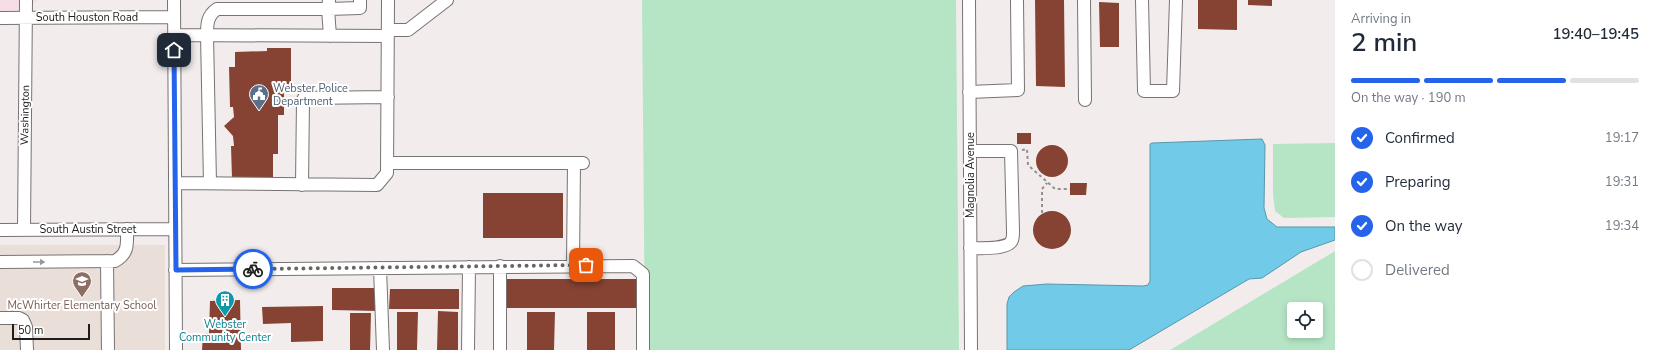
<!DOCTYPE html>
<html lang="en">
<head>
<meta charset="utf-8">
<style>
  body { margin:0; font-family:"Nunito Sans",sans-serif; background:#f2f2f3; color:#1f2937; height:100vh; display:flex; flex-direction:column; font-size:15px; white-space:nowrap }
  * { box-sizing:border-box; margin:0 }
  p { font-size:13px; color:#747a83 }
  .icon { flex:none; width:22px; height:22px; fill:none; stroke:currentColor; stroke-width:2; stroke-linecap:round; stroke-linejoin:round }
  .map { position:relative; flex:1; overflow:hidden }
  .panel { display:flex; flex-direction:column; background:#fff; width:320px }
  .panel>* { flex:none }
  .fabs { position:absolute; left:1287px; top:302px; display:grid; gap:8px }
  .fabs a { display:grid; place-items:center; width:36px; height:36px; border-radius:4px; background:#fff; box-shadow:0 2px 6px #0003; font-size:20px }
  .scale { position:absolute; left:12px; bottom:10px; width:78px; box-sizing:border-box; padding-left:4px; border:2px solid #1e1d1c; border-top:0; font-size:11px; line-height:14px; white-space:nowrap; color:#1e1d1c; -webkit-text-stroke:3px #fff; paint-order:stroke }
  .pin { position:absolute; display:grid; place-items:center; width:34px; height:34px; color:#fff; margin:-17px; border-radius:8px; box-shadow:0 2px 6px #0006 }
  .courier { position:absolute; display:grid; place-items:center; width:40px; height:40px; margin:-20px; border:3px solid #2563eb; border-radius:50%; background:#fff; color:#222; box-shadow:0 1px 5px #0007 }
  .overview em { font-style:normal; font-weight:600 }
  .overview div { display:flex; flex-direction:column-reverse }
  .overview { display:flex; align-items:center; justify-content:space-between; height:68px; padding:0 16px }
  h1 { font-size:26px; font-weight:600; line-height:30px }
  .bar { display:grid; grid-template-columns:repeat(4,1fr); gap:6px 4px; align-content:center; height:48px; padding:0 16px }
  .bar i { height:5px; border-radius:3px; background:#e0e1e3 }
  .bar .on { background:#2563eb }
  .bar p { grid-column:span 4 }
  ol { padding:0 16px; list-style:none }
  li { display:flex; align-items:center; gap:12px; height:44px }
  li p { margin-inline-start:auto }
  li .icon { padding:4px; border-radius:50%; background:#2563eb; color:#fff; stroke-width:4 }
  li:last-child { color:#747a83 }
  li i { width:22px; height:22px; border:2px solid #e0e1e3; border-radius:50% }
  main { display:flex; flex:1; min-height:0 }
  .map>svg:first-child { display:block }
</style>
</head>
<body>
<main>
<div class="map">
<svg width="1335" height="350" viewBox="0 0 1335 350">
  <rect width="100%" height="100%" fill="#f2edec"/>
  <path fill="#f6dde6" d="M0 0H38L17 12H0Z"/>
  <path fill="#eaded9" d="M0 245H165V350H0Z"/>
  <path fill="#b5e5c5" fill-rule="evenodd" d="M642 0H956L959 350H645Z
    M1335 143V217L1284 218 1275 211 1273 194V144Z
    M1335 251V350H1170ZM1294 309H1316V331H1294Z"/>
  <path fill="#71cbe8" stroke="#5897ab" d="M1262 139 1265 145 1264 208 1267 219 1277 227H1335V240L1301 252 1262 278 1249 279 1129 350H1007V304L1009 297 1014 292 1023 286 1047 284 1143 286 1148 285 1150 281V144L1152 143Z"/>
  <path fill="#864333" d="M1035 0H1064L1065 87 1036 86Z
    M1198 0H1237V30L1198 29Z
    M1248 0H1272V6L1248 5Z
    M1099 2 1119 3V47H1100Z
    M267 48H291V90H286L284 93V115H278V154H273V177L232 178 231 146H234L233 136 224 126 234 117 233 107H230L229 67H235V52L267 51Z
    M1017 133H1031V144H1017Z
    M1036 161a16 16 0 1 1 32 0a16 16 0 1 1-32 0Z
    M1070 183H1087L1086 195H1070Z
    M483 193H563V238H483Z
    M1033 230a19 19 0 1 1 38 0a19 19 0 1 1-38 0Z
    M505 279H637V308H505Z
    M332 288H378V311L332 310Z
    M390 289H459V309H389Z
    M240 300 241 350H202L203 333H209L210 301Z
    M323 306V341L291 342V323L263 324 262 307Z
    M438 311 458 312V350H437Z
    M397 312H418L417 350H397Z
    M527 312H555L554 350H527Z
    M587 312H615V350H587Z
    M350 313H371L370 350H350Z"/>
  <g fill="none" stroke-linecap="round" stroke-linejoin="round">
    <defs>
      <path id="minor" d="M174 0 176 350
        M329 0 328 9 360 8V0
        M969 0 971 350
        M1084 0 1085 100
        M1142 0 1144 91H1173L1176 0
        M0 18 174 17
        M388 30H408L447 0
        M174 35 388 36
        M969 92 1018 90 1017 0
        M970 151H1011L1013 231C1013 233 1013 238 1012 240 1009 250 979 248 970 248
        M388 163H583
        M175 183 377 185 387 173 388 0
        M210 183 207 35C207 24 207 16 217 9H328L330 36
        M302 185 303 100 304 98 388 97
        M24 229 26 0
        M0 230 175 229
        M107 261 108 350
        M0 262 115 261C129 253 127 244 127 229
        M573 265 574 163
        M380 268 383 350
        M175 270 633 266 643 274V350
        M0 318H19L23 320 26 327 27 350
        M468 350 469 267
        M500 350V266"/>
    </defs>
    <use href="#minor" stroke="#777372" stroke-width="14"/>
    <path stroke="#928f8e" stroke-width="2" stroke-dasharray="3 3" stroke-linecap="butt" d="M1022 150 1027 149 1028 165 1055 189H1070
      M1042 213V189L1047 183"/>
    <use href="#minor" stroke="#fff" stroke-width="12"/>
  </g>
  <defs><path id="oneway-solid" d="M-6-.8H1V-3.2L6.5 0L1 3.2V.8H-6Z"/></defs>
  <use fill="#9a9999" href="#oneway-solid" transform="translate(39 262)"/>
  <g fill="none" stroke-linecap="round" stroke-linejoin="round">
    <path stroke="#686665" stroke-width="4" stroke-dasharray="0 7.2" d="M253 269 586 265"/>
    <path stroke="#2563eb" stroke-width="5" d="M174 50 176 270 253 269"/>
  </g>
  <defs>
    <symbol id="civic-pin" viewBox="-11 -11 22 30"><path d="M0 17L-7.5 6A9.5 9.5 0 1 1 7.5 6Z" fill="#5c6f8a" stroke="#fff"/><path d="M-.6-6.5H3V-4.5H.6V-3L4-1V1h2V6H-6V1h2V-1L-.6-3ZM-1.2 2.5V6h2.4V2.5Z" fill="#fff"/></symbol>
    <symbol id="school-pin" viewBox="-11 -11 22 30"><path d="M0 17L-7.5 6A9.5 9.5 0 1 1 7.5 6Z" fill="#8d6e63" stroke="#fff"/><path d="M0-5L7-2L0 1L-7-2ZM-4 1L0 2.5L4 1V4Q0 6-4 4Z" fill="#fff"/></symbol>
    <symbol id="building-pin" viewBox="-11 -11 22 30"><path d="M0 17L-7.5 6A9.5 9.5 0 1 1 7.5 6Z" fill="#0f9aa8" stroke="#fff"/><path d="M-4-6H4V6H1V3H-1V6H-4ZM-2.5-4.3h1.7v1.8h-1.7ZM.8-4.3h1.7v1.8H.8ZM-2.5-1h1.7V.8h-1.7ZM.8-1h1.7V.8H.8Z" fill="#fff"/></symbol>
  </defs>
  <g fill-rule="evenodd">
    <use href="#civic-pin" x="248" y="83" width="22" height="30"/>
    <use href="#school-pin" x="71" y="270" width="22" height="30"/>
    <use href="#building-pin" x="214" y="289" width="22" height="30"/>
  </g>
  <g text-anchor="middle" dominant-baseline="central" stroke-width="4" stroke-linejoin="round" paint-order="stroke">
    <g font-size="11" fill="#1e1d1c" stroke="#fff">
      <text x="87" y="17">South Houston Road</text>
      <text transform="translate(25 115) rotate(-89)">Washington</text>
      <text transform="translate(970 175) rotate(-90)">Magnolia Avenue</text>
      <text x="88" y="229">South Austin Street</text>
    </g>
    <g font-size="11" fill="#4e5e75" stroke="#fff" text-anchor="start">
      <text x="273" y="88">Webster Police<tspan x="273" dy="13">Department</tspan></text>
    </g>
    <g font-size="11" fill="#785e54" stroke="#fff">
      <text x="82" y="305">McWhirter Elementary School</text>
    </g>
    <g font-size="11" fill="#0d838f" stroke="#fff">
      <text x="225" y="324">Webster<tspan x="225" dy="13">Community Center</tspan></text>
    </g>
  </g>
</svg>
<div class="fabs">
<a><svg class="icon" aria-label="locate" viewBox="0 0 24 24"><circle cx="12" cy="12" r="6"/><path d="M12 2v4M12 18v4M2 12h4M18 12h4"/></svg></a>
</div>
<div class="scale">50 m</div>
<div class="pin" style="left:586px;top:265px;background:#ea580c"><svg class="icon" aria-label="bag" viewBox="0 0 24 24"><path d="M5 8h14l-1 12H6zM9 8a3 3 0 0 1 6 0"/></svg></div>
<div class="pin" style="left:174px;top:50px;background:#1f2937"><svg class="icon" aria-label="home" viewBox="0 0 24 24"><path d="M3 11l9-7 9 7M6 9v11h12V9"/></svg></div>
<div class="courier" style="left:253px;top:269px"><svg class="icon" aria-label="bike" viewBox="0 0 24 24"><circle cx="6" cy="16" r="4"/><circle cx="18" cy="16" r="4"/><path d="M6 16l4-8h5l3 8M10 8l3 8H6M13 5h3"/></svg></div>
</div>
<section class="panel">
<div class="overview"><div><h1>2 min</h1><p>Arriving in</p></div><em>19:40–19:45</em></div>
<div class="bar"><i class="on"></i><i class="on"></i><i class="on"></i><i></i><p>On the way · 190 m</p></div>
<ol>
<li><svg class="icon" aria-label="check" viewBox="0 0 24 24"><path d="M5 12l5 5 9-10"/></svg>Confirmed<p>19:17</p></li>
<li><svg class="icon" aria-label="check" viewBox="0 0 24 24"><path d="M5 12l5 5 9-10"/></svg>Preparing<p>19:31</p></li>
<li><svg class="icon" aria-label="check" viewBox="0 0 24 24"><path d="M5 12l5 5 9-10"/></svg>On the way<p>19:34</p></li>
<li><i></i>Delivered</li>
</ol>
</section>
</main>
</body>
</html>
